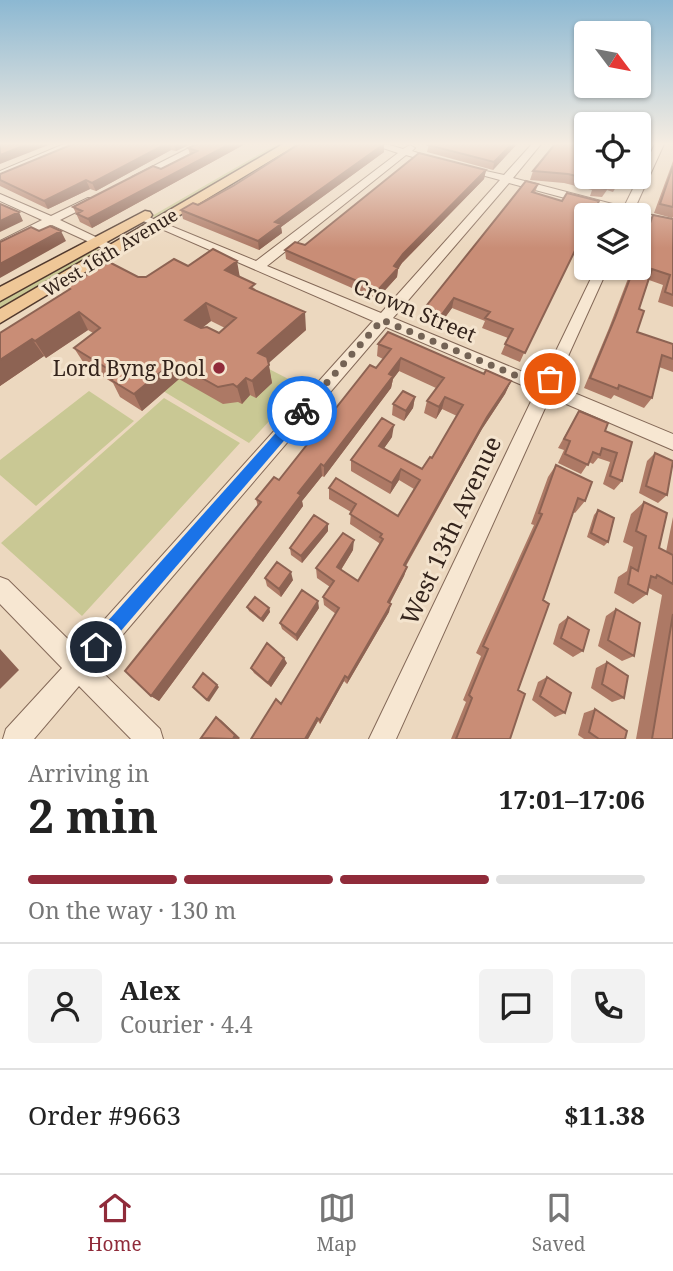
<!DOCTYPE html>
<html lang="en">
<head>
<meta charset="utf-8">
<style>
  body { margin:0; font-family:"Noto Serif",serif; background:#f2f2f2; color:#222; height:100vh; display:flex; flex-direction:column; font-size:26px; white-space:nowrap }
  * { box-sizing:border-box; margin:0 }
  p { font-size:23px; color:#767676 }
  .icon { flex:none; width:38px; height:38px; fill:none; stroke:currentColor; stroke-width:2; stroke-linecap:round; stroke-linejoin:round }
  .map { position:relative; height:739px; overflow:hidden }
  .sheet { display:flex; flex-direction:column; background:#fff; flex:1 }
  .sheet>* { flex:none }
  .needle { width:46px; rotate:122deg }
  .tools { position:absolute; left:574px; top:21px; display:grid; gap:14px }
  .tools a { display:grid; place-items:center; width:77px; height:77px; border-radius:7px; background:#fff; box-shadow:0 2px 5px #0004; font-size:35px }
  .pin { position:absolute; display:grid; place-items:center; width:60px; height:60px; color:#fff; margin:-30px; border:4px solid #fff; border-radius:50%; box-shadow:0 2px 7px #0007 }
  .courier { position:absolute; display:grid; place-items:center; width:70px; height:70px; margin:-35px; border:5px solid #1a73e8; border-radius:50%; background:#fff; color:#222; box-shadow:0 2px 9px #0007 }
  .overview em { font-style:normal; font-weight:700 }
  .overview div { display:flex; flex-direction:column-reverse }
  .overview { display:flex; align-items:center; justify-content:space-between; height:119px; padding:0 28px }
  h1 { font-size:46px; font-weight:700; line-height:52px }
  .bar { display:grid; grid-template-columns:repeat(4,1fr); gap:10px 7px; align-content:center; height:84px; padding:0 28px }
  .bar i { height:9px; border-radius:5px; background:#e0e0e0 }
  .bar .active { background:#902b3a }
  .bar p { grid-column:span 4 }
  .line { display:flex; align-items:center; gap:18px; padding:0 28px; border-top:2px solid #e0e0e0 }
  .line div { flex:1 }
  .round { display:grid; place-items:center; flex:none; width:74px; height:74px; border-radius:7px; background:#f2f2f2 }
  .menu { display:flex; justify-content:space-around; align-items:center; height:98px; border-top:2px solid #e0e0e0; background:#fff; font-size:19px; color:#767676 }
  .menu a { display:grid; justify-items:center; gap:4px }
  .menu .active { color:#902b3a }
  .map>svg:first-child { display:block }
</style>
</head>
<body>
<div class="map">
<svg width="673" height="739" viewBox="0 0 673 739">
  <rect width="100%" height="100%" fill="#ecd8bf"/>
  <path fill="#c9c894" d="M277 144H286L156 218 152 216Z
    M96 248 101 251 0 313V299L83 252Z
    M197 332 302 386 249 443 140 377Z
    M89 391 134 421 36 506 0 475V460Z
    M164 398 240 443 82 616 1 543Z"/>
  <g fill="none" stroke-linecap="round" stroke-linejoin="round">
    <defs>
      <path id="minor" d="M64 144H76L0 178V171Z
        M197 144H208L141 179 132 177Z
        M371 144H386L403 149 410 145 415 148 412 151 442 161 437 164 406 155 267 266 381 313 500 180 463 170V166L504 175 532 144H541L513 178 624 207 655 144H664L634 210 673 221V227L639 218V215H621V213L509 183 393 318 542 380 596 268H608L555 385 673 434V450L550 397 396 739H369L536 391 386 327 96 666 160 729 163 739H131L79 686 34 739H3L6 729 62 668 0 604V577L8 580 78 649 373 321 134 217 144 215 256 261 398 153Z
        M0 194 51 216 88 198H96V202L60 220 121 249 115 253 111 252 52 225 0 250V241L42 220 0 201Z"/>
      <path id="major" d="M283 144H298L0 323V309Z
        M145 211 150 212 152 215 150 218 0 301V287Z"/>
    </defs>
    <use href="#minor" stroke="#846958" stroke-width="2"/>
    <use href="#major" stroke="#51392d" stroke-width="3"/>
    <use href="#minor" fill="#f7e7d2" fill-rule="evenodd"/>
    <use href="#major" fill="#efc797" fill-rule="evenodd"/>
  </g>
  <path fill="#ad7965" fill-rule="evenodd" d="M73 144H191L176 151 171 150 96 191 90 189 48 209 0 186V174Z
    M197 144H245L92 228 80 222 73 207 161 169 190 154 188 148Z
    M384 144V152L281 227 282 233 259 250 183 219 181 210Z
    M429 144H517L493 170 427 152Z
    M673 161V217L672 218 654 213Z
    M486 170 484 179 402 263 398 269 397 277 377 299 286 259 285 250 305 245Z
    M533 171 622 177 613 192 607 190 602 197 590 196 592 190 564 183 530 180Z
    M538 184 535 193 586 215 520 362 501 354 508 338 482 328 485 321 452 308 438 327 421 320 423 310Z
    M653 215 673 219V307L658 302 663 285 649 280 639 309 637 332 673 344V372L659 367 652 398 644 408 614 395 611 399 584 388 609 328 632 268H639V249L648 224Z
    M188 266 240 277 306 330 268 363 272 383 256 398 250 395 242 404 238 402 223 404 179 379 142 411 120 397 113 383 85 365 74 348 93 333 88 330 46 358 44 356 0 386V333L68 290 67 287 138 277H146ZM211 321 225 328 219 333 202 328Z
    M378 344 511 381 505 394 482 429 406 566 407 567 404 576 390 603 389 612 347 684 344 681 320 724 318 721 308 739H251L281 704 336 614 324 605 323 597 330 587 317 578 316 568 353 550 341 570 358 581 379 547V543L350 524 351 512 329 499V488L398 516 414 489 399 480 390 494 351 471V460L392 437 384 448 422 469 432 458 457 416 442 409 436 419 424 413 427 401 436 388 399 371 393 379 391 388 324 477 322 476 302 501 303 506 159 701 151 696 258 507 256 499 279 480 383 359 377 356Z
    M415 397 413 408 404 421 392 415 393 404Z
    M579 411 605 431 632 442 622 481 614 490 603 484 610 462 598 458 593 464 589 462 581 474 558 463 564 450 558 448Z
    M655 453 667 495 658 503 639 493 647 461Z
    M556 465 585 501 575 513 573 512 543 600 518 690 510 739H451L466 702 463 700 481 656 476 653 534 525 531 524 548 477Z
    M644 502 659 548 666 552 673 517V739H636L662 595 649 588 647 594 633 604 614 593 618 577 627 571 633 547 623 542 631 514Z
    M598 510 608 542 604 546 587 537 594 515Z
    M328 531 302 563 291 555 290 548Z
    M265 578 293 580 281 597 267 586Z
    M247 607 269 608 270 612 263 622 249 611Z
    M319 608 297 641 282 629 280 623Z
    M616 609 634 656 622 661 598 646 606 616Z
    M568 617 583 651 573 657 553 644 559 624Z
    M607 662 624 698 612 702 591 688 596 668Z
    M287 663 271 687 254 673 251 668Z
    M547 677 565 713 555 717 532 700 538 682Z
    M595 709 625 739H584L578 735 584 713Z"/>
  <path fill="#8d6353" d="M28 144H51L0 164V155Z
    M166 144H170L171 150 96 191 92 183Z
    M174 144H191L176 151Z
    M230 144H245L92 228 88 219Z
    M384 144V152L281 227 282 233 259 250 258 241 275 222Z
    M512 144H517L493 170 494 162Z
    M486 170 484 179 402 263 398 269 397 277 377 299 378 290 403 254Z
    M86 180 90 189 48 209 44 201Z
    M19 212 23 221 0 232V221Z
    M61 231 66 241 0 278V264Z
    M237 261 240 278 225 270Z
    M454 298 452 308 438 327 440 317Z
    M206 303 211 321 190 337 185 320Z
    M79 312 88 330 46 358 35 341Z
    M305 312 306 330 261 370 258 353Z
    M32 339 44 356 0 386V360Z
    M401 358 399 371 393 379 391 388 324 477V466L389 374Z
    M173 362 179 379 142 411 134 394Z
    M269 365 272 383 256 398 252 381Z
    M246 378 250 395 242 404 237 387Z
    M511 381 505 394 482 429 401 574 404 565 487 417Z
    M415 397 413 408 404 421 406 411Z
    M445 397 442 409 436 419 439 407Z
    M394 425 392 437 378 457 379 446Z
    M321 464 322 476 302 501 303 506 159 701 151 696 298 493Z
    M401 469 399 480 390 494 392 483Z
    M328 524V531L302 563 301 556Z
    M354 540 353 550 337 576V567Z
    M407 567 404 576 386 610 388 602Z
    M291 572 293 580 281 597 279 589Z
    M318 601 319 608 297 641 296 635Z
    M391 604 389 612 347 684 348 678Z
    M269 608 270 612 263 622 261 619Z
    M0 649 19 670 0 689Z
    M284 658 287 663 271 687 268 683Z
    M345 676 344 681 320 724V720Z
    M217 685 219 687 209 702 207 700Z
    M216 717 221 720 240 738 239 739H233Z
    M317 718 318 721 308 739H305Z"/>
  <path fill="#c98d76" stroke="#8d6353" stroke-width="2" fill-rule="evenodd" d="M0 144H28L0 155Z
    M73 144H166L92 183 86 180 44 201 0 180V174Z
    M197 144H230L88 219 77 214 82 211 73 207 153 166 161 169 197 151 188 148Z
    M299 144H384L275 222 281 224 258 241 181 210 193 203 198 205 233 186Z
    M429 144H512L494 162 428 145Z
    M555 144H586V177H621L617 183 611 181 606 189 593 187 596 181 568 174 533 171Z
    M419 153 486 170 403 254 394 266 398 268 378 290 285 250 295 242 305 245Z
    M673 166V207L660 204Z
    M526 181 538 184 532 192 562 201 567 193 599 201 592 215H586V228L525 353 505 344 513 329 485 318 490 312 454 298 440 317 423 310Z
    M0 204 19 212 0 221Z
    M653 215 673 219V295L665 292 670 275 652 269 639 309 644 311 637 332 673 344V359L662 355 652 398 619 385 618 389 590 378 615 318 634 268H639V254Z
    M50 226 61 231 0 264V242L31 227 39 231Z
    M213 249 237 261 225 270 255 284 250 288 305 312 258 353 267 357 269 365 252 381 246 378 237 387 233 384 218 387 173 362 134 394 111 380 118 375 74 348 100 328 79 312 35 341 32 339 0 360V333L70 289 67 287 109 262 138 277H146L174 259 188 266ZM206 303 236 318 219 333 207 327 201 328 185 320Z
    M388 332 484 374 486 370 511 381 487 417 404 565 407 567 388 602 391 604 348 678 345 676 320 720 317 718 305 739H251L276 699 281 704 339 608 323 597 334 581 316 568 343 533 354 540 337 567 358 581 383 539 380 537 382 534 350 514 356 504 329 488 336 478 398 516 420 480 401 469 392 483 351 460 382 418 394 425 379 446 422 469 430 457 432 458 463 405 445 397 439 407 427 401 444 378 401 358 389 374 393 376 324 466 321 464 298 493 301 495 151 696 125 671 261 502 256 499 274 477 279 480 370 365 376 368 391 349 378 344Z
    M403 391 415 397 406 411 393 404Z
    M579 411 608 423 605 431 632 442 622 481 610 476 617 453 602 448 600 455 593 452 588 465 565 454 570 441 564 439Z
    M655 453 673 461 667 495 646 486Z
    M556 465 592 482 585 501 578 498 543 600 549 604 518 690 525 694 510 739H456L472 698 469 695 488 649 483 646 542 514 539 513Z
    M644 502 667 513 659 548 673 555V584L657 575 656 578 651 576 647 594 628 584 631 567 638 571 646 536 636 531Z
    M598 510 614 518 608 542 591 533Z
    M314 515 328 524 301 556 290 548Z
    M277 562 291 572 279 589 265 578Z
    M302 590 318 601 296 635 280 623Z
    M255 597 269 608 261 619 247 607Z
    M616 609 640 623 634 656 608 640Z
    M673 614V739H652Z
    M568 617 589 630 583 651 561 638Z
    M267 643 284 658 268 683 251 668Z
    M607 662 628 676 624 698 602 684Z
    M203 673 217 685 207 700 193 687Z
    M547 677 571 693 565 713 540 696Z
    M595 709 627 731 625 739H599L589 732Z
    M216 717 235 735 233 739 201 738Z"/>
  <linearGradient id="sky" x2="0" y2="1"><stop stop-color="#8cb8d2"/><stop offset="0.58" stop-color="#f6ede2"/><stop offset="1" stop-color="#f6ede2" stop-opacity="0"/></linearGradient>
  <rect width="673" height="248" fill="url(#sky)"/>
  <path fill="#1a73e8" d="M302 406 306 408V415L102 653 96 656 90 653 87 647 90 641 298 408Z"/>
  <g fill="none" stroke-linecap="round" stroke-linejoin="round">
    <path stroke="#746355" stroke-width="7" stroke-dasharray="0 12.6" d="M302 411 382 320 546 388 550 379"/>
  </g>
  <circle fill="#902b3a" stroke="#f4e4ce" stroke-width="2.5" cx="219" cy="368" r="7"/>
  <g text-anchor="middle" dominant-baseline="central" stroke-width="6" stroke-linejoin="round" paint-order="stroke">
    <g font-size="18" fill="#34241c" stroke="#f4e4ce">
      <text transform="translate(110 252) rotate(-31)">West 16th Avenue</text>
    </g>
    <g font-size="21" fill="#34241c" stroke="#f4e4ce">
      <text transform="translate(415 310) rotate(23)">Crown Street</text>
    </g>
    <g font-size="21" fill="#34241c" stroke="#f4e4ce" text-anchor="end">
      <text x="205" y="368">Lord Byng Pool</text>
    </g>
    <g font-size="24" fill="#34241c" stroke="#f4e4ce">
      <text transform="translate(450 530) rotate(-65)">West 13th Avenue</text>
    </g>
  </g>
</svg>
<div class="tools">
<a><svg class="needle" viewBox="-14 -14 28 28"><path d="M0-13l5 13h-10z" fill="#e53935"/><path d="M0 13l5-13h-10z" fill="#767676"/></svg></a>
<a><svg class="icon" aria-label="locate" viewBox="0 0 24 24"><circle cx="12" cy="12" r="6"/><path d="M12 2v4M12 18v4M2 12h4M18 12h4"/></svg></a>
<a><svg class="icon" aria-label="layers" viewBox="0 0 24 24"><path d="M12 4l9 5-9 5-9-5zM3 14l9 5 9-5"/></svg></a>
</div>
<div class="pin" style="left:550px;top:379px;background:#ea580c"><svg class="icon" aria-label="bag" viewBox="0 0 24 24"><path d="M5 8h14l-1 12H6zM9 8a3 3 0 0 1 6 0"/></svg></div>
<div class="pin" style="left:96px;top:647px;background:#1f2937"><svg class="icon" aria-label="home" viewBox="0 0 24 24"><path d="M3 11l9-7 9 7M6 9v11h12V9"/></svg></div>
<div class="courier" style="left:302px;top:411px"><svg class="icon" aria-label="bike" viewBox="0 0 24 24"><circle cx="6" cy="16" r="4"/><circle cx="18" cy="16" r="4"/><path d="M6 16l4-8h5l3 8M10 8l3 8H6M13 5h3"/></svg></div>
</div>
<section class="sheet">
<div class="overview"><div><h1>2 min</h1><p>Arriving in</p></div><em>17:01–17:06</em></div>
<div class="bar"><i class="active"></i><i class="active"></i><i class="active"></i><i></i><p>On the way · 130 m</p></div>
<div class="line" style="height:126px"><a class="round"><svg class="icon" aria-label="person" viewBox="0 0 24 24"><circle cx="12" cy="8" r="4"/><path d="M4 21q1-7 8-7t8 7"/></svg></a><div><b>Alex</b><p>Courier · 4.4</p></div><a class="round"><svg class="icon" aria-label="chat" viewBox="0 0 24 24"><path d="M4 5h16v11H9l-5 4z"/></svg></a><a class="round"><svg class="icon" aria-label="phone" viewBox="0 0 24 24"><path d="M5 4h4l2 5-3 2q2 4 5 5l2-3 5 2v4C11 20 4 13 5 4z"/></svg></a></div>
<div class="line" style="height:91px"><div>Order #9663</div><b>$11.38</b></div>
</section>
<nav class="menu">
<a class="active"><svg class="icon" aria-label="home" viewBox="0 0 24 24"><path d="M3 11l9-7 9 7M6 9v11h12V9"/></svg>Home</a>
<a><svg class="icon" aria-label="map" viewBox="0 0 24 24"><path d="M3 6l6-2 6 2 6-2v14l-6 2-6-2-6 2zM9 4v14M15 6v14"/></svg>Map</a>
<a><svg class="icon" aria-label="saved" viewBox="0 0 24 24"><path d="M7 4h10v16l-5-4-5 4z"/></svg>Saved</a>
</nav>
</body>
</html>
